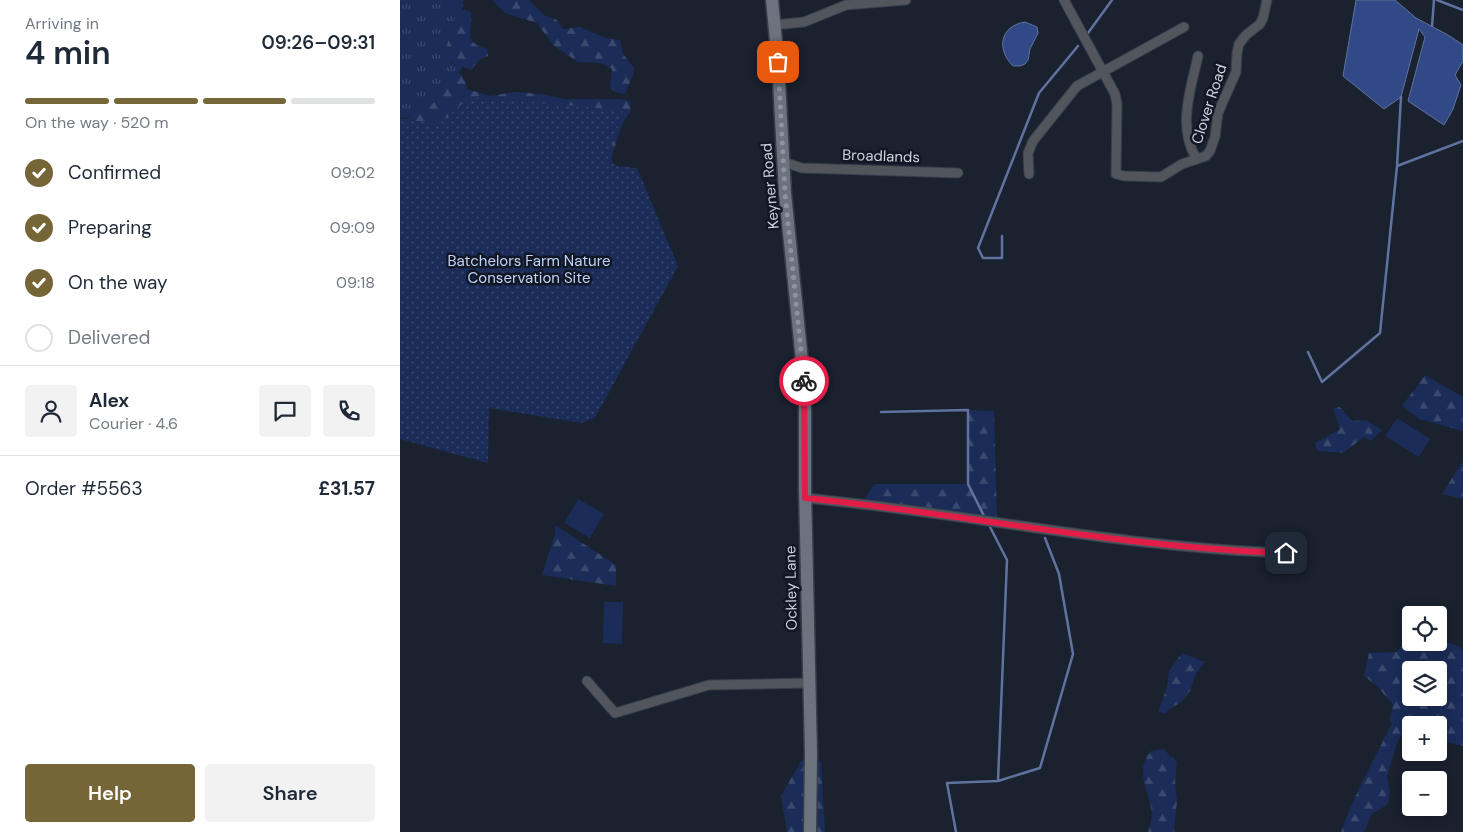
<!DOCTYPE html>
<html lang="en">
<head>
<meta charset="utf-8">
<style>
  body { margin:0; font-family:"DM Sans",sans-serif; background:#f2f2f3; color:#1f2937; height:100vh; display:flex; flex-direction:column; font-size:19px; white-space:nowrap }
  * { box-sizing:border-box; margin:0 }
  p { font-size:16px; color:#747a83 }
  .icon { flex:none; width:28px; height:28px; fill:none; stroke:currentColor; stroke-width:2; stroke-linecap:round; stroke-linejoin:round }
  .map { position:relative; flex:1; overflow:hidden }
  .details { display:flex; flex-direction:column; background:#fff; width:400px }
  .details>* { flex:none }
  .tools { position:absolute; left:1002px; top:606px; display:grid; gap:10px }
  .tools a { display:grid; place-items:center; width:45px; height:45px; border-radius:5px; background:#fff; box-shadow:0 2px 12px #0003; font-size:25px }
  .pin { position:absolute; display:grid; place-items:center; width:42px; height:42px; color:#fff; margin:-21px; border-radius:10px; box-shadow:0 2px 8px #0006 }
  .courier { position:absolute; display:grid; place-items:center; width:50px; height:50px; margin:-25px; border:4px solid #e11d48; border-radius:50%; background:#fff; color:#222; box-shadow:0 1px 6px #0007 }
  .overview em { font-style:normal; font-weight:600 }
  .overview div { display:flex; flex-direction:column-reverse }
  .overview { display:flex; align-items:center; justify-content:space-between; height:85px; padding:0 25px }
  h1 { font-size:32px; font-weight:600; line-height:38px }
  .bar { display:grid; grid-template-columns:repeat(4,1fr); gap:8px 5px; align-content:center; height:60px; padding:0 25px }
  .bar i { height:6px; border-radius:4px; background:#e0e1e3 }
  .bar .current { background:#766536 }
  .bar p { grid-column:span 4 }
  .line { display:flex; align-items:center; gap:12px; padding:0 25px; border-top:1px solid #e0e1e3 }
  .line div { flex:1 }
  .round { display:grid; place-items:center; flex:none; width:52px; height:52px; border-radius:5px; background:#f2f2f3 }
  ol { padding:0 25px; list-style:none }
  li { display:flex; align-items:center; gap:15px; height:55px }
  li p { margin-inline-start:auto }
  li .icon { padding:5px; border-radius:50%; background:#766536; color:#fff; stroke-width:4 }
  li:last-child { color:#747a83 }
  li i { width:28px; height:28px; border:2px solid #e0e1e3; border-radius:50% }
  .action { display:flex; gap:10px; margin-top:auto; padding:10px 25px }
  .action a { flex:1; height:58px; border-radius:5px; background:#766536; color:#fff; font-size:20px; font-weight:600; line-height:58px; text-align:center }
  .action a+a { background:#f2f2f3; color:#1f2937 }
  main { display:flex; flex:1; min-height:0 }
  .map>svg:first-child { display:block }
</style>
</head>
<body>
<main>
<section class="details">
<div class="overview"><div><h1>4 min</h1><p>Arriving in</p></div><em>09:26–09:31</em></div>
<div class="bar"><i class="current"></i><i class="current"></i><i class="current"></i><i></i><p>On the way · 520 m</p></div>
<ol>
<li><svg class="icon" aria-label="check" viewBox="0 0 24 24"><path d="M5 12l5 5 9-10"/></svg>Confirmed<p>09:02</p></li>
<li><svg class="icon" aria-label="check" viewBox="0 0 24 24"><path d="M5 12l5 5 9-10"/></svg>Preparing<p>09:09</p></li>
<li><svg class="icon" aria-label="check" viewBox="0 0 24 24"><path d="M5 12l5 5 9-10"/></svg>On the way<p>09:18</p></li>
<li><i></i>Delivered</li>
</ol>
<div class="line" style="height:90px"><a class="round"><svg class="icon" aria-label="person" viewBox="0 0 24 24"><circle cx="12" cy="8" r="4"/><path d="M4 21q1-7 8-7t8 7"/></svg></a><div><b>Alex</b><p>Courier · 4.6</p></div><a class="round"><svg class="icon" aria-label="chat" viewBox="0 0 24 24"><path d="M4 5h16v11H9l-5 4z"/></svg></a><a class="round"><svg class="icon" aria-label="phone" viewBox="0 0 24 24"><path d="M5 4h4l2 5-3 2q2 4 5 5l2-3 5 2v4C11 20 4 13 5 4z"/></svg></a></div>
<div class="line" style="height:65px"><div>Order #5563</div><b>£31.57</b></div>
<div class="action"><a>Help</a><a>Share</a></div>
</section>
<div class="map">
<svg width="1063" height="832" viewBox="0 0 1063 832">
  <defs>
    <pattern id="grass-tufts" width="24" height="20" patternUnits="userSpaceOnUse" patternTransform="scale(1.25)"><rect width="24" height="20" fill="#1a2c57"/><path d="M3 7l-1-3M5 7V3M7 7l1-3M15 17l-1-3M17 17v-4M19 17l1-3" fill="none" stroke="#3a4a6f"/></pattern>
    <pattern id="forest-firs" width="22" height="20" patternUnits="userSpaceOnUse" patternTransform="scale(1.25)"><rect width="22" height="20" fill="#1a2c57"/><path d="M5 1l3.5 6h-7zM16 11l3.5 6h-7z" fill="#3a4a6f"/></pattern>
    <pattern id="park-dots" width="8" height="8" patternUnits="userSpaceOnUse" patternTransform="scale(1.25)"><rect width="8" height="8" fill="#1a2c57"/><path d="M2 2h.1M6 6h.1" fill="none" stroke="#3a4a6f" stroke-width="1.8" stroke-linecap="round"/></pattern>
  </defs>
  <rect width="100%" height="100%" fill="#1a212f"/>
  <path fill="url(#grass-tufts)" d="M0 0H64L62 9 56 15 46 48 52 64 63 66 59 72C41 76 42 87 35 102L9 115 7 118 0 117Z"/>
  <path fill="url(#forest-firs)" fill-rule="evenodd" d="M92 0H129L144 15 157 20 163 29 180 27 206 38 220 40 223 54 234 68 233 75 225 94 217 93 210 88 212 69 201 63 178 62 153 45 137 23 105 13Z
    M62 9 71 12C74 29 61 42 87 49L88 56 80 59 71 70C63 66 54 65 46 60V48L49 38 56 14Z
    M59 72 65 81 67 89 90 96 114 92 142 94 165 99H220L230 101 231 112C221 120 216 146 211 159L226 180 44 128 0 133C4 114 19 108 35 102 42 87 41 76 59 72Z
    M1025 375 1063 397V431L1019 419 1002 406Z
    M940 407 952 421 966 420 982 430 971 441 964 437 943 453 917 451 915 443 940 429 933 408Z
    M568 410 594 411 597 518 464 500 474 484H568Z
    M1063 461V499L1042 494Z
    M155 525 216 565V586L142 575 155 534Z
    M1011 633V642H1039V639L1060 647 1063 651V746L1039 740V725H1011V729L1005 727 997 743 987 776 990 791 988 804 971 815 966 829 963 832H941C954 794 975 759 992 723L989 721 993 705 978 687 964 676 969 653 997 652ZM1011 670H1039V698H1011Z
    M782 653 805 662 796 673 790 691 781 702 768 710 766 714 758 712 767 687 769 671Z
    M763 749 777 762 775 781 777 800 774 832H748C750 825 753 816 751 808 747 786 735 770 751 751Z
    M401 761H404V832H387L381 796Z
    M421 761 425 832H417L418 788 415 762Z"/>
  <path fill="url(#park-dots)" d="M70 97 223 110 206 165 237 168 278 266 195 418 181 423 89 408 88 463 0 439V118L38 125Z"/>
  <path fill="#1a2c57" d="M997 418 1030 439 1019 457 985 436Z
    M178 499 204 514 190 538 164 523Z
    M204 602H223L222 644 203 643Z"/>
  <path fill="#314a87" stroke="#6073a0" d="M956 0H995L1016 18 1048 35 1063 45V61L1055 75 1061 85 1053 109 1044 125 1008 101 1025 37 1019 29 1001 97 984 109 943 76Z
    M625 22 637 27 638 33 630 49 628 60 625 64 620 66H613C596 49 600 26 625 22Z"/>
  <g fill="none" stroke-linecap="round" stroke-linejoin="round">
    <path stroke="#6073a0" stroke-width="2.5" d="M1037 0 1063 10
      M1032 26 1034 0
      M688 33 712 0
      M997 166 1063 141
      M602 236V258H583L578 248 639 93 678 46
      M908 352 922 382 980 333 997 166 1001 97
      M481 412 568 410V484L585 518
      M588 523 607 560 598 781
      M556 832 547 783 598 781 640 768 673 654 659 574 645 538"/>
    <defs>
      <path id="street" d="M664 0 715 94 717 104 716 174 724 176 761 177 782 164 806 156 810 151 815 137 818 113 836 72 837 53 839 44 846 35 860 24 863 18 867 0
        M374 25 404 22 446 5 506 0
        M796 158C777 126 791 89 798 56
        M383 162 402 168 558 173
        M629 174 628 153 633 141 677 86 784 27
        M405 498C566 513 724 548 886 553
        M187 681 215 713 309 685 410 683"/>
      <path id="secondary" d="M372 0 378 62 385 193 405 391V489L411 754 410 832"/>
    </defs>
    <use href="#street" stroke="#373d4b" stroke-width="11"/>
    <use href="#secondary" stroke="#373d4b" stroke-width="15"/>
    <use href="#street" stroke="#51555c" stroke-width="9"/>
    <use href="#secondary" stroke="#6c727e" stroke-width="12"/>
  </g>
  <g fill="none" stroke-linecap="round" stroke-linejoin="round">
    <path stroke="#8e949f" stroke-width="5" stroke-dasharray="0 9" d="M378 62 385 193 404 381"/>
    <path stroke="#e11d48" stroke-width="6" d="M404 381 405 498C566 514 724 548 886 553"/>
  </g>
  <g text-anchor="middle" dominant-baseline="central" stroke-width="5" stroke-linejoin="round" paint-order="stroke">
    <g font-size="15" fill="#cdd2db" stroke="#111725">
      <text transform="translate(809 104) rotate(-72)">Clover Road</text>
      <text transform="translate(481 156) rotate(2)">Broadlands</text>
      <text transform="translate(370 186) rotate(-95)">Keyner Road</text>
      <text transform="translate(391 588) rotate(-91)">Ockley Lane</text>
    </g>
    <g font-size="15" fill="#c1d3f7" stroke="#111725">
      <text x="129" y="261">Batchelors Farm Nature<tspan x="129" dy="17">Conservation Site</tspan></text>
    </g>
  </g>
</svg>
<div class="tools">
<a><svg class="icon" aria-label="locate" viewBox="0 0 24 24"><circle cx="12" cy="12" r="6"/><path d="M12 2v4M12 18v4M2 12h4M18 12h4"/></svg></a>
<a><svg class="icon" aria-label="layers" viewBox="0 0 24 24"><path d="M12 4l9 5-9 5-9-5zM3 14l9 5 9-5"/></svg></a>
<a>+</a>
<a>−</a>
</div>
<div class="pin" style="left:378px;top:62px;background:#ea580c"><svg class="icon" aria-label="bag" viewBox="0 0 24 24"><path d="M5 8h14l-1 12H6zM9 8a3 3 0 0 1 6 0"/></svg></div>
<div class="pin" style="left:886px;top:553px;background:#1f2937"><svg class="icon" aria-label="home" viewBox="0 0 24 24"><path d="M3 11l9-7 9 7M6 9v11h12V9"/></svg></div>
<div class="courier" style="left:404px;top:381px"><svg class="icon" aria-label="bike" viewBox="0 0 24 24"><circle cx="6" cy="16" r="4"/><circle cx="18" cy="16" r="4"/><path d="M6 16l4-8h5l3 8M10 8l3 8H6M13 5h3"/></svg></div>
</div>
</main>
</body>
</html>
